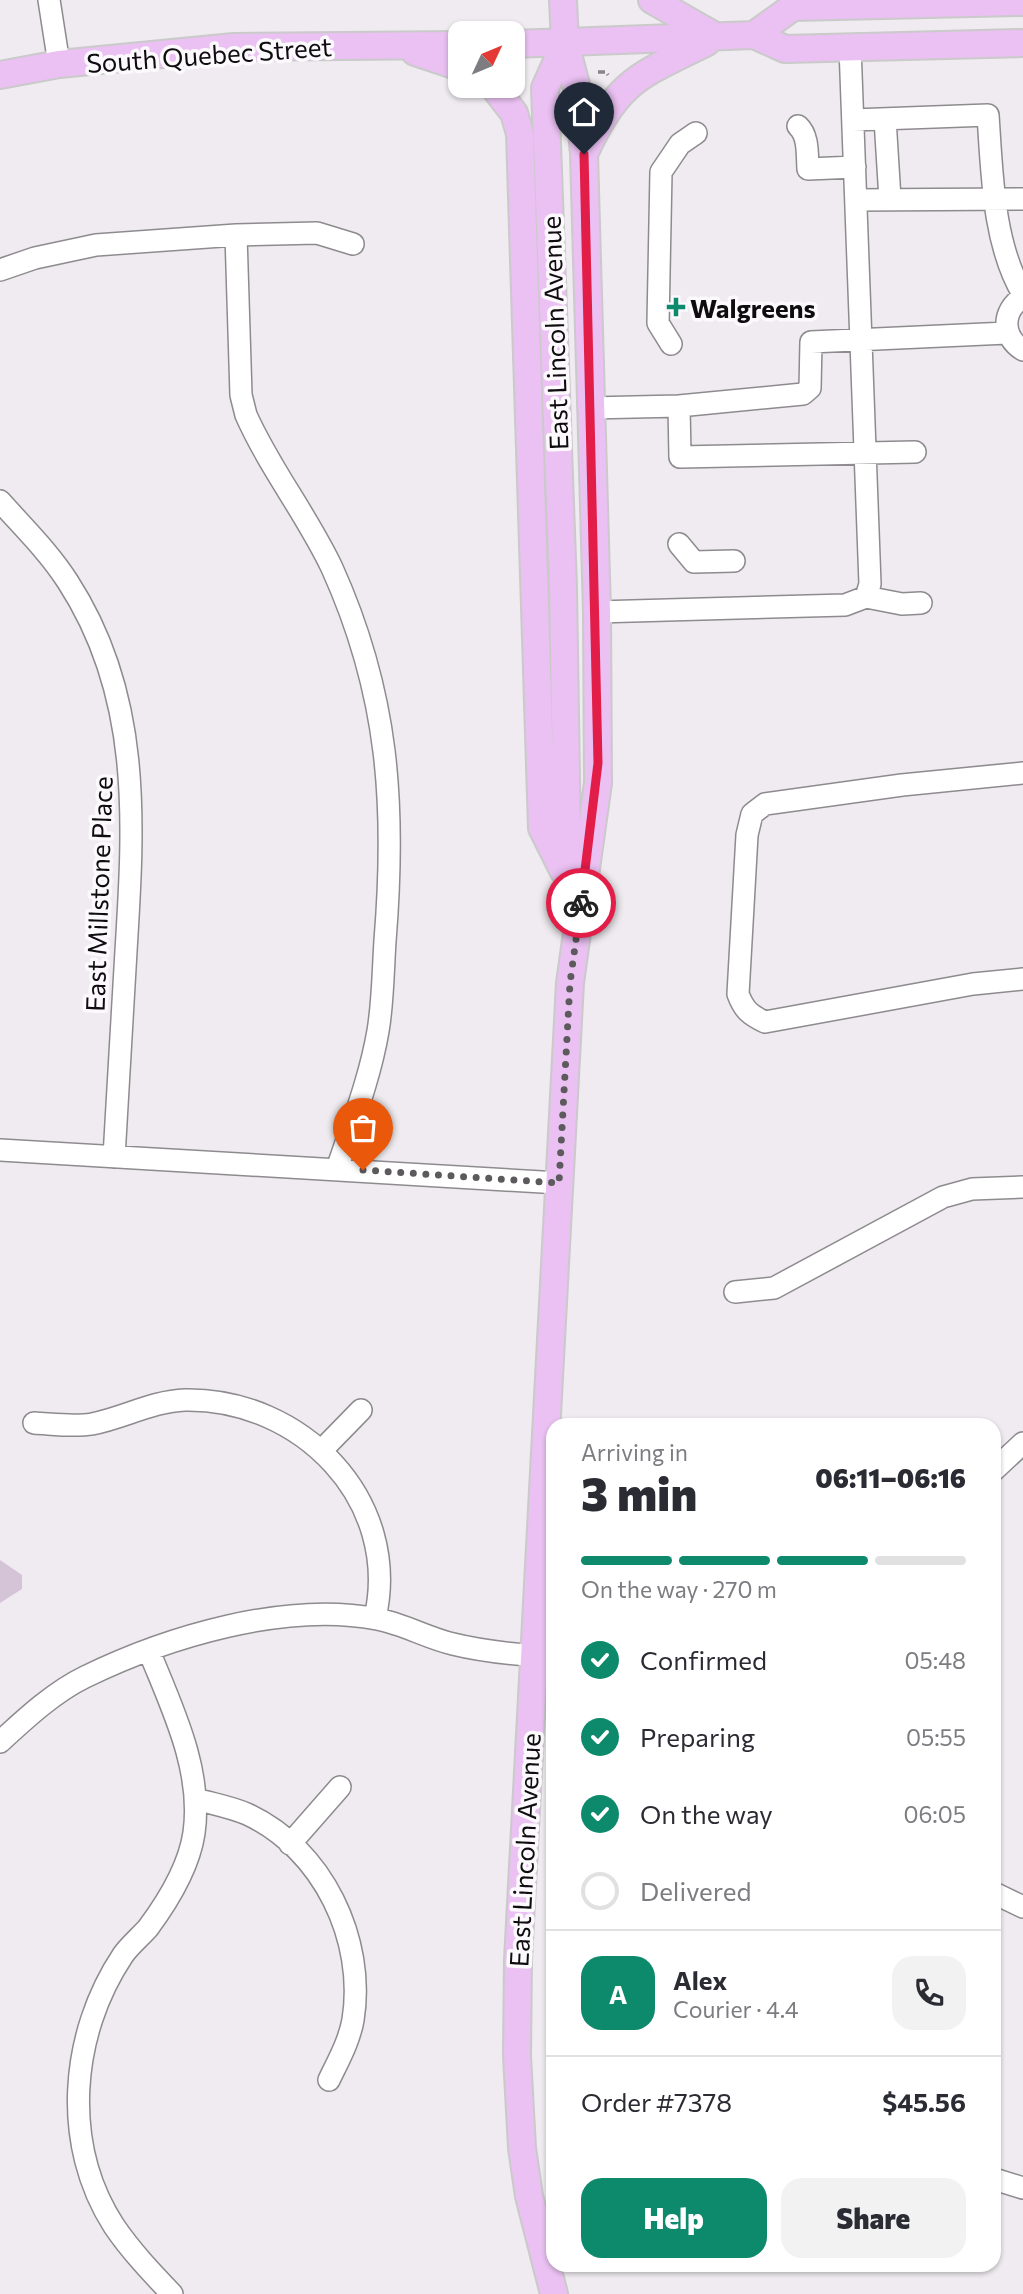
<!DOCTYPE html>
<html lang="en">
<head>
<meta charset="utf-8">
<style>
  body { margin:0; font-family:Commissioner,sans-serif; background:#f2f2f3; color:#2b2b33; height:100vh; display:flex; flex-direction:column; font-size:26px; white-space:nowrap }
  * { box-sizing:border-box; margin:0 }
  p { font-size:23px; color:#7c7c81 }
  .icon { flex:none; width:38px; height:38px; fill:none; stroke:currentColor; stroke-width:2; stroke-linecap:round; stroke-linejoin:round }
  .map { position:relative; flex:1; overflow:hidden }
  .sheet { position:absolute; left:546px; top:1418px; width:455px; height:854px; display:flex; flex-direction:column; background:#fff; border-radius:21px; box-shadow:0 2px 5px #0004 }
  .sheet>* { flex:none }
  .needle { width:46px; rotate:46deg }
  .tools { position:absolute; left:448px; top:21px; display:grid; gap:14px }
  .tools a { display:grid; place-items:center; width:77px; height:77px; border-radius:14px; background:#fff; box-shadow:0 2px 5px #0004; font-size:35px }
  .pin { position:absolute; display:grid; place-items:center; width:60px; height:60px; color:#fff; margin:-72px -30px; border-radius:50% 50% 50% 0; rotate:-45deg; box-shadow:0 0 7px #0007 }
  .pin .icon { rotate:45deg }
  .courier { position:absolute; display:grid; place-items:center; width:70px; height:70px; margin:-35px; border:5px solid #e11d48; border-radius:50%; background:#fff; color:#222; box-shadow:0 2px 9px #0007 }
  .head em { font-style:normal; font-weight:800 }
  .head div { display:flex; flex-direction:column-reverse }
  .head { display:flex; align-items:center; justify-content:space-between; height:119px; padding:0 35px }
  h1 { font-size:46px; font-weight:800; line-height:52px }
  .bar { display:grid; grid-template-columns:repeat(4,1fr); gap:10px 7px; align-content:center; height:84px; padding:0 35px }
  .bar i { height:9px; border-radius:5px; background:#e1e1e2 }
  .bar .selected { background:#0d896c }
  .bar p { grid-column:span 4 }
  .line { display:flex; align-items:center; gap:18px; padding:0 35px; border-top:2px solid #e1e1e2 }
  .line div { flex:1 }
  .round { display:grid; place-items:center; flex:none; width:74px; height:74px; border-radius:21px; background:#f2f2f3 }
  ol { padding:0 35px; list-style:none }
  li { display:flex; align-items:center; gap:21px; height:77px }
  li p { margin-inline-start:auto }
  li .icon { padding:7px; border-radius:50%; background:#0d896c; color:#fff; stroke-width:4 }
  li:last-child { color:#7c7c81 }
  li i { width:38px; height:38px; border:4px solid #e1e1e2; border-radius:50% }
  .button { display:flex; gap:14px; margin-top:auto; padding:14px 35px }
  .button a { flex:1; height:80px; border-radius:21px; background:#0d896c; color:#fff; font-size:28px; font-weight:800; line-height:80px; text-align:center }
  .button a+a { background:#f2f2f3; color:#2b2b33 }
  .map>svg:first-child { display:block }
</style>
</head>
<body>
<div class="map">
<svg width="1023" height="2294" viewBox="0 0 1023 2294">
  <rect width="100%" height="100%" fill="#efebf0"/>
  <path fill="#d5c3d8" d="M0 1560 22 1575V1589L0 1603Z"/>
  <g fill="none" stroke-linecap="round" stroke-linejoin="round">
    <defs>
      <path id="minor" d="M49 0 59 64
        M885 119 890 199
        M853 120 988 115C992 173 993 244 1023 294
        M798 126C809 136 807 155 808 169L855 167
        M856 200 1023 199
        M236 235 241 395 246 415C270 469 307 515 332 568 389 694 396 806 385 941 383 971 383 1002 378 1031 370 1078 352 1124 337 1169
        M0 270 35 258 96 245 236 235 317 233 353 244
        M1023 297C1002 311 1001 336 1023 350
        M671 344 658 323 661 172 680 144 696 133
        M679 406 803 394 810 388 811 342 1007 333
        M590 408 679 406 680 457 915 452
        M0 501C23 527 49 552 68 582 142 696 134 822 126 951 122 1020 118 1088 114 1157
        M679 544 694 562 734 561
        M866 597 902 604 921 603
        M597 612 845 605 866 597 870 584 850 47
        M1023 773 902 785 765 804 752 814 747 835 738 994C744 1010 750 1015 765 1022L973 984 1023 979
        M0 1150 559 1183
        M735 1292 774 1288 943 1197 972 1189 1023 1187
        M34 1423C53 1424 74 1427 92 1424 123 1418 153 1401 185 1400 301 1398 402 1500 375 1618
        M321 1451 361 1410
        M994 1470 1023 1443
        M149 1651C172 1708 203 1770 194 1833 189 1867 168 1901 148 1928 140 1937 130 1945 123 1955 70 2034 61 2144 114 2226 131 2251 151 2272 172 2294
        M0 1742C25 1719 54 1692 85 1677 167 1637 286 1601 377 1619 404 1624 427 1638 453 1644 485 1652 520 1655 553 1657
        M196 1799C213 1804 231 1807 247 1814 323 1849 366 1940 353 2020 349 2042 338 2061 329 2080
        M290 1844 340 1787
        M994 1893 1023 1907
        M994 2179 1023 2188"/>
      <path id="major" d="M652 0 715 36
        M754 35 793 7 1023 2
        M565 43 545 88 563 587 568 905
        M513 44 754 35 785 49 1023 43
        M415 52 460 67
        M0 75 59 64 234 47 460 45
        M493 86 514 113 520 134 542 828 563 870
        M585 152C618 80 639 76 707 42
        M554 2294 529 2196 522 2148 517 2056 518 1960 570 983 598 783 597 612 584 154 579 96 565 43 563 0"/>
    </defs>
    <use href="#minor" stroke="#8e8b8f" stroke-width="24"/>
    <use href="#major" stroke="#cacaca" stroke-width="30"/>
    <path stroke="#888488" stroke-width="3.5" stroke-dasharray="7 3.5" stroke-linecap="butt" d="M598 72H606L608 75
      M513 76 521 75"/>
    <use href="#minor" stroke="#fff" stroke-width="21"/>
    <use href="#major" stroke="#eac1f2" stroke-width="26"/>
  </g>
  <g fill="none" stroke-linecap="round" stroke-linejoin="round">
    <path stroke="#5d5a5d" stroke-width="7" stroke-dasharray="0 12.6" d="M363 1170 559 1183 570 983 581 903"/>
    <path stroke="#e11d48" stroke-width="9" d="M581 903 598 763 584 154"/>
  </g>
  <path fill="#0d896c" stroke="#fcf9fd" stroke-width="2.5" d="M672.5 296.5h7v7h7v7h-7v7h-7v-7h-7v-7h7z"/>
  <g text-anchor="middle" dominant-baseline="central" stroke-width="7" stroke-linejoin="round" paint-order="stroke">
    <g font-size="26" fill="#0e0c0e" stroke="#fcf9fd">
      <text transform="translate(209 54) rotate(-4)">South Quebec Street</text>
      <text transform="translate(554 333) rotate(-92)">East Lincoln Avenue</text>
      <text transform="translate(98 894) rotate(-88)">East Millstone Place</text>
      <text transform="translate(524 1850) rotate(-87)">East Lincoln Avenue</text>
    </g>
    <g font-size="26" font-weight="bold" fill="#0e0c0e" stroke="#fcf9fd" text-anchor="start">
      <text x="690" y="307">Walgreens</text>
    </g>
  </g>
</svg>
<div class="tools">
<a><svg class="needle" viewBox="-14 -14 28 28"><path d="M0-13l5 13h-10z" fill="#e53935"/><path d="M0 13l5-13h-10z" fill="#7c7c81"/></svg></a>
</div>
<div class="pin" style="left:363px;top:1170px;background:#ea580c"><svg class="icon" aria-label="bag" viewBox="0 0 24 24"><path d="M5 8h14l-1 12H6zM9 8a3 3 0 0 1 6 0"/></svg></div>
<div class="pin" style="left:584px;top:154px;background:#1f2937"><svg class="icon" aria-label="home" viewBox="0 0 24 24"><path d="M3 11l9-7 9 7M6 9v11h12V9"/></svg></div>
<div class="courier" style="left:581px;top:903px"><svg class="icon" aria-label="bike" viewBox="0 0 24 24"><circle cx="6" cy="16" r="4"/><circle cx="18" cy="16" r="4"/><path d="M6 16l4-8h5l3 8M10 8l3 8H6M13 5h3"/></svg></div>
<section class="sheet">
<div class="head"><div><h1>3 min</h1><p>Arriving in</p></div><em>06:11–06:16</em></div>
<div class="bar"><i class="selected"></i><i class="selected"></i><i class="selected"></i><i></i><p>On the way · 270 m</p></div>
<ol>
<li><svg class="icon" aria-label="check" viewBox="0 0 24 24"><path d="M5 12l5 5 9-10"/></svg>Confirmed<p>05:48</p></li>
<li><svg class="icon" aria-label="check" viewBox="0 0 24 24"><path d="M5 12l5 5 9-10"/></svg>Preparing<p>05:55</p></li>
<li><svg class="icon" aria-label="check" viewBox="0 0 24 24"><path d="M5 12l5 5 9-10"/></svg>On the way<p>06:05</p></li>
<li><i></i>Delivered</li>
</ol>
<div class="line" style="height:126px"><b class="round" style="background:#0d896c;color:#fff">A</b><div><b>Alex</b><p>Courier · 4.4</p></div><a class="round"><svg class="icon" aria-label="phone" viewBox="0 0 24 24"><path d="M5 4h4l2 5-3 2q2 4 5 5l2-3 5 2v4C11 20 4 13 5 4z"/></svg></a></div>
<div class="line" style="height:91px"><div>Order #7378</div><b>$45.56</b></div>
<div class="button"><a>Help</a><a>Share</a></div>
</section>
</div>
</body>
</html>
